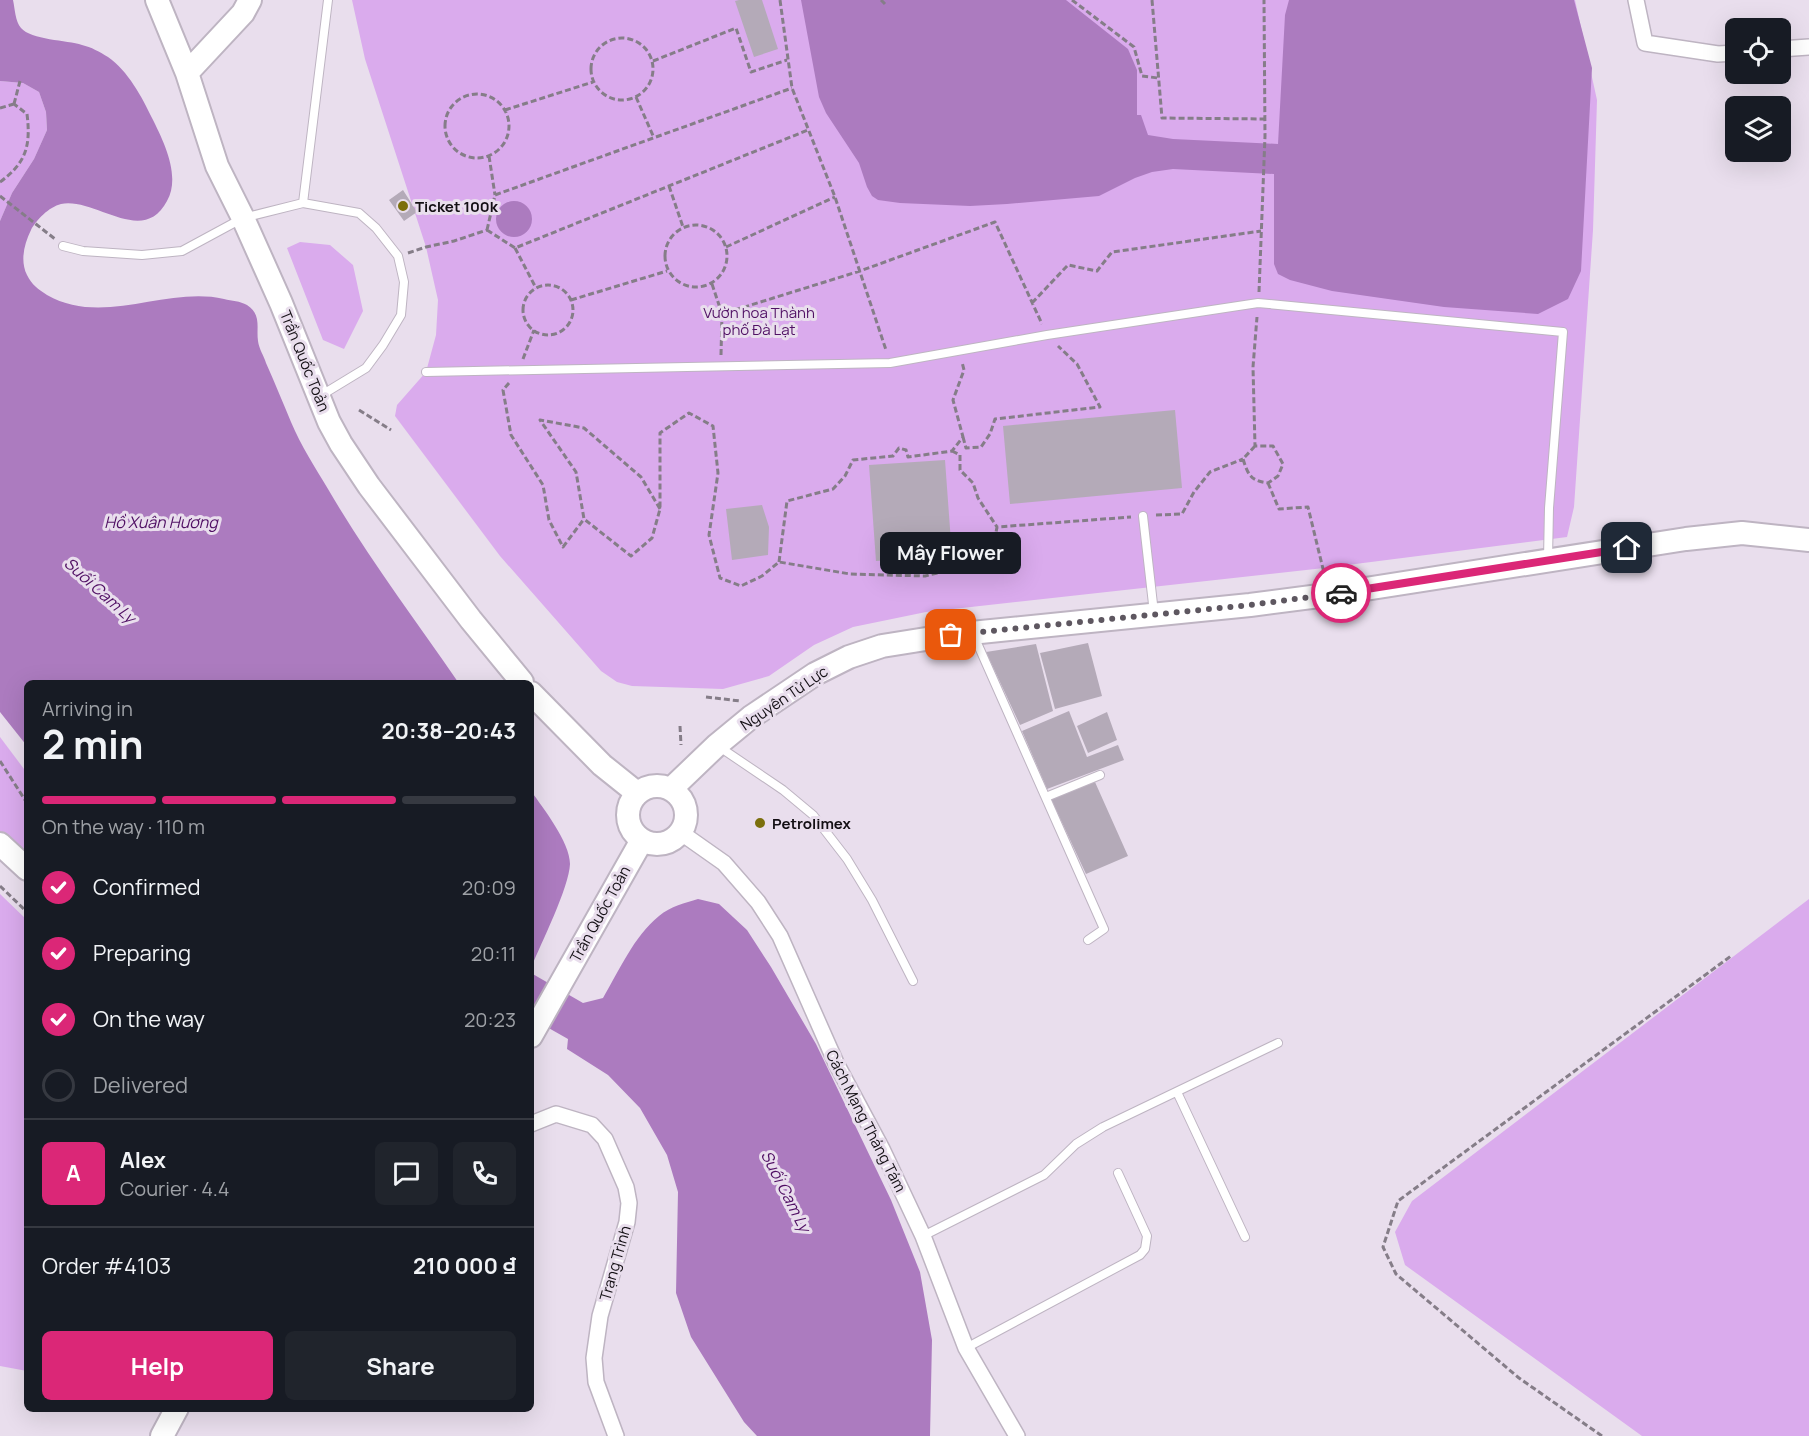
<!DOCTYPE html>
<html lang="en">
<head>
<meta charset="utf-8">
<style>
  body { margin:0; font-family:Manrope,sans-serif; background:#20242c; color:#f1f3f6; height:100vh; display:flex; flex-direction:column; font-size:22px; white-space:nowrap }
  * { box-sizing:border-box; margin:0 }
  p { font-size:20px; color:#9ea1a6 }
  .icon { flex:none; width:33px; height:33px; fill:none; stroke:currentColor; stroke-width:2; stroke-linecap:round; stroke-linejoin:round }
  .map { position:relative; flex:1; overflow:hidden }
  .details { position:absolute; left:24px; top:680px; width:510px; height:732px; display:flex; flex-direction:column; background:#171b24; border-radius:9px; box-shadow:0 6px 24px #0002 }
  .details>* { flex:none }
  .tools { position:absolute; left:1725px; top:18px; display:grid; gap:12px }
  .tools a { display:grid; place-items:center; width:66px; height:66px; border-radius:9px; background:#171b24; box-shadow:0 6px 24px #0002; font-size:30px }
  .pin { position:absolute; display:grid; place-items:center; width:51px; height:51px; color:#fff; margin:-26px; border-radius:12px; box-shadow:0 3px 9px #0006 }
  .courier { position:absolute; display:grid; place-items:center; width:60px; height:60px; margin:-30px; border:4px solid #db2777; border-radius:50%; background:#fff; color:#222; box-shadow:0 2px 8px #0007 }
  .bubble { position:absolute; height:42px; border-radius:9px; background:#171b24; box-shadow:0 6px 24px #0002; font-size:20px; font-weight:700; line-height:42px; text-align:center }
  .head em { font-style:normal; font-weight:700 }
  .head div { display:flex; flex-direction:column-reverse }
  .head { display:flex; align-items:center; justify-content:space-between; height:102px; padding:0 18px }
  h1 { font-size:39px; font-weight:700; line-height:45px }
  .bar { display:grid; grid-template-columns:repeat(4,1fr); gap:9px 6px; align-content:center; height:72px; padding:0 18px }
  .bar i { height:8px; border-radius:4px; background:#363941 }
  .bar .on { background:#db2777 }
  .bar p { grid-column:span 4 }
  .line { display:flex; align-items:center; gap:15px; padding:0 18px; border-top:2px solid #363941 }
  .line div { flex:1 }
  .round { display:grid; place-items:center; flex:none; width:63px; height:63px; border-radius:9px; background:#20242c }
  ol { padding:0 18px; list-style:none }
  li { display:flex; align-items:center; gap:18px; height:66px }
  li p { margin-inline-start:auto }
  li .icon { padding:6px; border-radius:50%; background:#db2777; color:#fff; stroke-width:4 }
  li:last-child { color:#9ea1a6 }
  li i { width:33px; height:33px; border:3px solid #363941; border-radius:50% }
  .button { display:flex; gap:12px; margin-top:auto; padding:12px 18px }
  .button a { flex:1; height:69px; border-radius:9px; background:#db2777; color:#fff; font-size:24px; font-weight:700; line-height:69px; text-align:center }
  .button a+a { background:#20242c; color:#f1f3f6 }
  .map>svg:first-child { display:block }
</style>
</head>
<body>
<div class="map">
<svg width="1809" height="1436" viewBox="0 0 1809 1436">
  <rect width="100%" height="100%" fill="#e9deed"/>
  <path fill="#daabed" d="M352 0H1575L1597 100 1593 230 1574 507 1567 537 1324 568 926 612 853 627 814 645 769 676 723 689 632 686 617 682 601 671 500 556 395 416 397 405 426 372 436 335 438 300 426 247 365 59Z
    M0 81 23 83 39 92 46 112 47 130 34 159 12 193 0 221Z
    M300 242 330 245 353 265 363 311 344 349 323 340 287 248Z
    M0 737 27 773V862L0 838Z
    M0 894 27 920V1371L0 1366Z
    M1809 899V1436H1642L1405 1265 1395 1232 1412 1201Z"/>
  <path fill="#ac7bbf" d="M0 0H13C15 9 15 21 21 28 31 40 67 40 82 45 91 47 100 52 108 57 128 71 142 97 152 118 164 142 181 176 167 201 143 247 95 197 61 204 49 207 36 220 31 230 24 244 20 261 27 275 32 285 38 289 47 295 103 327 166 286 224 299 232 301 240 301 247 305 262 315 256 327 258 341 259 349 264 356 266 363 275 383 283 403 291 422 301 446 315 467 328 489 367 556 414 618 458 682H27V746L0 712V221L12 193 34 159 47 130 46 112 39 92 23 83 0 81Z
    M801 0H1066L1128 49 1137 70V115H1141L1148 135 1173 139 1278 144 1285 15 1289 0H1574L1592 68 1581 271 1568 299 1538 314 1444 307 1332 291 1290 280 1278 274 1274 264V174L1173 169 1152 172 1135 178 1099 196 1007 204 970 206 900 203 878 200 872 196 867 187 859 163 826 113 819 97Z
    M496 219a18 18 0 1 1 36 0a18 18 0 1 1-36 0Z
    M531 791C543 808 570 842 570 864 569 888 541 943 531 968Z
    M698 899 719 904 747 930 771 967 816 1044 891 1200 920 1272 932 1340 930 1436H757L744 1422 691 1337 676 1293 678 1192 667 1155 640 1108 608 1075 567 1049 568 1039 531 1018V973L583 1003 603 998C619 971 634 936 659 916 671 906 685 903 698 899Z"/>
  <path fill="#b4aab8" d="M739 0H762L778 49 754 57 735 1Z
    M403 190 417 212 404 221 389 200Z
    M1175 410 1182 488 1010 504 1003 426Z
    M945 460 952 556 876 561 869 465Z
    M762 505 769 527 768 555 732 560 726 509Z
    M1088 643 1102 696 1055 709 1040 653Z
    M1036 644 1053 711 1020 725 986 652Z
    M1069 711 1087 757 1118 745 1124 760 1047 789 1022 731Z
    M1107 712 1117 740 1088 753 1077 726Z
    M1095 782 1128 856 1086 874 1051 799Z"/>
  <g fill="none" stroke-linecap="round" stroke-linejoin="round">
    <defs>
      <path id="lane" d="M303 203 328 0
        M63 246 83 251 142 255 182 251 243 218 303 203 359 213 376 228 398 256 404 282 401 315 383 345 366 368 320 396
        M426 372 890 363 1047 335 1258 303 1563 332 1549 508 1548 559
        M1143 516 1154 613
        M974 636 1104 929 1088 940
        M718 746 783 790 813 815 847 859 872 900 913 981
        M1046 797 1100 775
        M1177 1092 1245 1237
        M923 1236 1044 1175 1076 1144 1103 1127 1278 1043
        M966 1348 1140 1255 1145 1249 1147 1236 1118 1173"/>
      <path id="street" d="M1636 0 1645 43 1718 54 1736 53
        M1780 49 1809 47
        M680 832 724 863 758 902 780 936 836 1063 882 1149 923 1236 966 1348 1017 1436
        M531 1124 556 1114 592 1125 605 1139 626 1187 629 1203 627 1222 600 1316 594 1358 596 1382 616 1436"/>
      <path id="secondary" d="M157 0 187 73 217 166 243 218 281 303 329 422 341 444 369 486 471 620 522 682
        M187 73 243 13 250 0
        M531 693 602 765 637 793
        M628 815a29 29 0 1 1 58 0a29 29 0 1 1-58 0Z
        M671 789 717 745 751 717 815 674 849 657 882 646 951 635 1250 605 1327 595 1686 539 1742 533 1809 540
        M0 844 27 869
        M531 1036 642 840
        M162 1436 177 1408"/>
    </defs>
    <use href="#lane" stroke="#beb4c2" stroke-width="10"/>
    <use href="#street" stroke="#beb4c2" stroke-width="18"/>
    <use href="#secondary" stroke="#beb4c2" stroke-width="26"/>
    <path stroke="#857d88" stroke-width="3" stroke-dasharray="6 3" stroke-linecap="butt" d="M780 0 792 88 835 197 886 350
      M881 0 885 4
      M1072 0 1134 47 1142 76 1158 78
      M1152 0 1162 118 1266 119
      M591 69a31 31 0 1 1 62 0a31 31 0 1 1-62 0Z
      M653 61 736 28 751 72 787 60
      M445 126a32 32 0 1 1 64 0a32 32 0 1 1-64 0Z
      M636 97 654 138
      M14 104 20 81
      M0 108 14 104
      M505 110 593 82
      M489 156 495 195
      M0 182C26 163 31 146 27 114L14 104
      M669 186 683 227
      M0 196 55 239
      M665 256a31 31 0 1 1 62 0a31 31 0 1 1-62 0Z
      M487 230 495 195 792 88
      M487 230 515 248 808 130
      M726 247 835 197
      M515 248 536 288
      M408 253 426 247 454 241 487 230
      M712 284 722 314 860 271 995 222 1042 324
      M523 310a25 25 0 1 1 50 0a25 25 0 1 1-50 0Z
      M1259 292 1265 136 1264 0
      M571 300 667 271
      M1032 303 1068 265 1097 271 1112 252 1261 231
      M721 355 722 314
      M523 359 534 330
      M509 383 503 390 511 435 543 485 549 520 563 547 584 519
      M359 410 391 430
      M963 437 966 448 981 447 990 434 995 419 1100 407 1077 364 1058 346
      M1255 446 1243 459C1248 475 1251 481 1268 483L1278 476 1283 464 1273 446H1255L1253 367 1257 317
      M952 451 960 455V470L973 483 978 498 997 527
      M1268 483 1279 509 1308 507 1325 577
      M660 509 641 477 584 428 540 420 576 472 584 519 631 556 652 538 660 509V433L689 413 713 426 718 473 709 535 720 578 741 586 762 576 779 562 850 574 925 576 991 560 997 527 1131 517
      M1156 515 1182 514 1194 492 1210 472 1243 459
      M779 562 787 501 833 489 845 476 853 460 893 456 899 448 906 450 908 457 952 451 963 437 953 400 964 370 962 362
      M706 697 740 701
      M680 726 681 745
      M0 761 27 803
      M0 886 27 912
      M1602 1436 1519 1378 1396 1274 1383 1247 1398 1201 1731 956"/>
    <use href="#lane" stroke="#fff" stroke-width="8"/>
    <use href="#street" stroke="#fff" stroke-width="15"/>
    <use href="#secondary" stroke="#fff" stroke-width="22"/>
  </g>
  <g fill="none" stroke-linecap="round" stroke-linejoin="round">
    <path stroke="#5e5760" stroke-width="6" stroke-dasharray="0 10.8" d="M951 635 1250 605 1341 593"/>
    <path stroke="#db2777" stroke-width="8" d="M1341 593 1627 548"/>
  </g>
  <g fill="#7b6f0c" stroke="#e9deed" stroke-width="2">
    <circle cx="403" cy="206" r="6"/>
    <circle cx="760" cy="823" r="6"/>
  </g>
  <g text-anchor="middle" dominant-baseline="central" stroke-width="6" stroke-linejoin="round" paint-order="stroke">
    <g font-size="15" font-weight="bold" fill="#130f14" stroke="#e9deed" text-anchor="start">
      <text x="415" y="206">Ticket 100k</text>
      <text x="772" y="823">Petrolimex</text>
    </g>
    <g font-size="15" fill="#511165" stroke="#e9deed">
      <text x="759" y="312">Vườn hoa Thành<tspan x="759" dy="17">phố Đà Lạt</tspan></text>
    </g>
    <g font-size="15" fill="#130f14" stroke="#e9deed">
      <text transform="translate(305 361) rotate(68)">Trần Quốc Toản</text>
      <text transform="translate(784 698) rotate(-34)">Nguyên Tử Lực</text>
      <text transform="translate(600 914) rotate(-61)">Trần Quốc Toản</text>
      <text transform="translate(866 1121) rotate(63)">Cách Mạng Tháng Tám</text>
      <text transform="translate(615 1263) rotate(-74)">Trạng Trình</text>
    </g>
    <g font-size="16" font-style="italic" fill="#4f0e63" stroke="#e9deed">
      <text x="161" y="522">Hồ Xuân Hương</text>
      <text transform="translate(100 590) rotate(42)">Suối Cam Ly</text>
      <text transform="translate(786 1191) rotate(63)">Suối Cam Ly</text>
    </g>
  </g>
</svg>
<div class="tools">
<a><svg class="icon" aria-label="locate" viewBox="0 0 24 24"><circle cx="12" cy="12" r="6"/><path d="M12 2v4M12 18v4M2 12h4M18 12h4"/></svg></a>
<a><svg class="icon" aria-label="layers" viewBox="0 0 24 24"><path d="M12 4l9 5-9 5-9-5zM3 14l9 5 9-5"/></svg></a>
</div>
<div class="pin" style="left:951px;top:635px;background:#ea580c"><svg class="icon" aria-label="bag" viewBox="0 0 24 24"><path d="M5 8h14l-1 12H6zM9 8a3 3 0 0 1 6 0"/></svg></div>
<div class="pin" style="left:1627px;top:548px;background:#1f2937"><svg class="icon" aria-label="home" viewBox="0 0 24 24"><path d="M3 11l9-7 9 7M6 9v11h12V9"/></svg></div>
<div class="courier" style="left:1341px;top:593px"><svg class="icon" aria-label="car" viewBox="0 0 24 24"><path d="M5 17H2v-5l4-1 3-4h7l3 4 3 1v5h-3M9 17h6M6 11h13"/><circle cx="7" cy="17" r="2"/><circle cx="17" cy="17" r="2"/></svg></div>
<div class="bubble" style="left:880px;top:532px;width:141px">Mây Flower</div>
<section class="details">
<div class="head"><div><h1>2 min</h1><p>Arriving in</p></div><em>20:38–20:43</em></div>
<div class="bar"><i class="on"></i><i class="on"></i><i class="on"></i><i></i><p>On the way · 110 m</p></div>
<ol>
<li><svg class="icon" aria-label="check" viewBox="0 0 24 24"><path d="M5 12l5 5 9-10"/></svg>Confirmed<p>20:09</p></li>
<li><svg class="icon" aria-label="check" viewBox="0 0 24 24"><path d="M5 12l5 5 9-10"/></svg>Preparing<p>20:11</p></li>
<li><svg class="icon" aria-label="check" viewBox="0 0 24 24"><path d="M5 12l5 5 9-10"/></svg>On the way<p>20:23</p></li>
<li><i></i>Delivered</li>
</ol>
<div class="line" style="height:108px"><b class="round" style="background:#db2777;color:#fff">A</b><div><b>Alex</b><p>Courier · 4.4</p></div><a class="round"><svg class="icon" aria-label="chat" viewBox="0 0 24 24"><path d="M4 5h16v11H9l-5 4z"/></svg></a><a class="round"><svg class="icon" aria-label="phone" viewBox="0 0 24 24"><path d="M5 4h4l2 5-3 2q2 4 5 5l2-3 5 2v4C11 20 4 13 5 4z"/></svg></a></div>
<div class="line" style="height:78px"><div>Order #4103</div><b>210 000 ₫</b></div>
<div class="button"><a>Help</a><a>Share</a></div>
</section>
</div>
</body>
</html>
